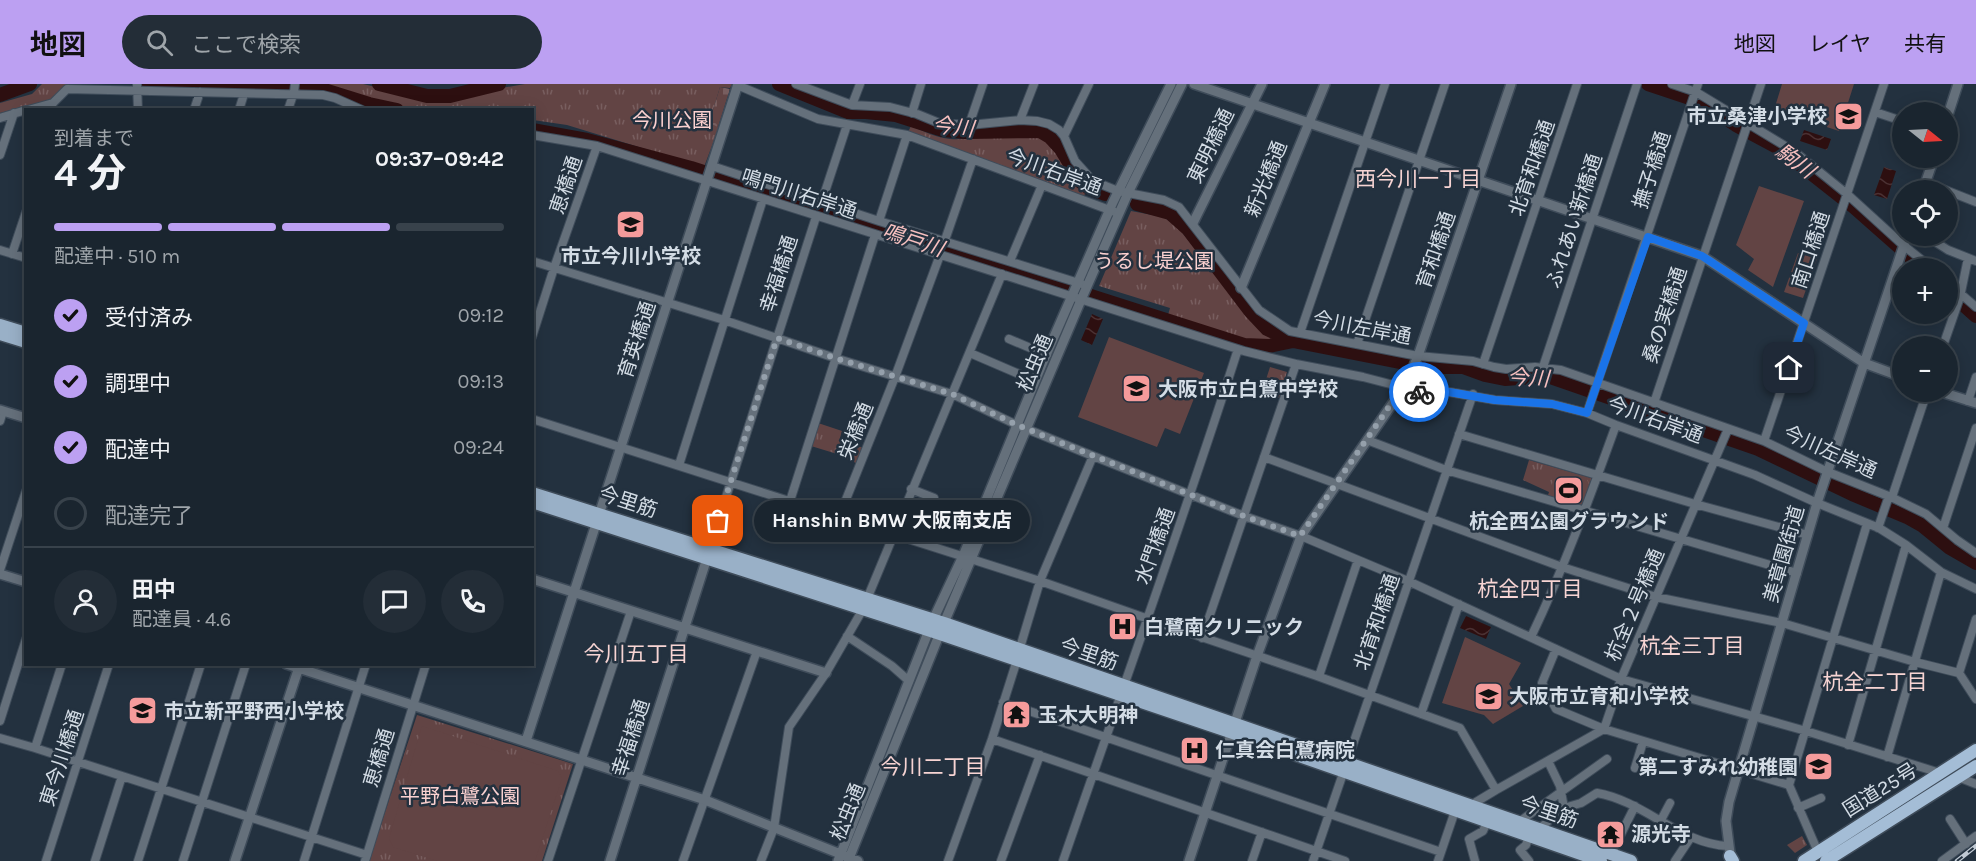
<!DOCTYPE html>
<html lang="ja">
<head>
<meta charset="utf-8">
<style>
  body { margin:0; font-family:Karla,"Noto Sans JP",sans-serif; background:#232d37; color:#f1f3f6; height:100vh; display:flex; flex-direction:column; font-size:22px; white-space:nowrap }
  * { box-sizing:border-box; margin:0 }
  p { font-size:20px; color:#9fa5aa }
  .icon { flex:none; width:33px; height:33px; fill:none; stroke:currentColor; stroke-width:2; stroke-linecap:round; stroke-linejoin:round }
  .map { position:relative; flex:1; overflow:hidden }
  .panel { position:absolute; left:24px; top:24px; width:510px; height:558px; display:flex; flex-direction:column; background:#1a252f; border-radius:0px; box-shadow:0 3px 15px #0003,0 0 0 2px #38424b }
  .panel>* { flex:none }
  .needle { width:39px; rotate:108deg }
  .tools { position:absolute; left:1892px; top:18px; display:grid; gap:12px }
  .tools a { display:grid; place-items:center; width:66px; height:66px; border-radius:50%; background:#1a252f; box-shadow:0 3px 15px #0003,0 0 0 2px #38424b; font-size:30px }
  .pin { position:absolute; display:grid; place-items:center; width:51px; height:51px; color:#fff; margin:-26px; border-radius:12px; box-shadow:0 3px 9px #0006 }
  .courier { position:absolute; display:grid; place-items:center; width:60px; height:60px; margin:-30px; border:4px solid #1a73e8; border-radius:50%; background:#fff; color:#222; box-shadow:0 2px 8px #0007 }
  .bubble { position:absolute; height:42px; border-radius:21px; background:#1a252f; box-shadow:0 3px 15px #0003,0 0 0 2px #38424b; font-size:20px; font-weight:700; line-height:42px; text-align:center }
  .summary em { font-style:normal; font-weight:700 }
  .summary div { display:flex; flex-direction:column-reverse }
  .summary { display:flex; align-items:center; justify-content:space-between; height:102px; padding:0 30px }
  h1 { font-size:39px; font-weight:700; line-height:45px }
  .bar { display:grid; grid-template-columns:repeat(4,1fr); gap:9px 6px; align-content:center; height:72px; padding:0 30px }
  .bar i { height:8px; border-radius:4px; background:#38424b }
  .bar .selected { background:#bca0f2 }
  .bar p { grid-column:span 4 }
  .line { display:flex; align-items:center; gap:15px; padding:0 30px; border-top:2px solid #38424b }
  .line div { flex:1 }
  .round { display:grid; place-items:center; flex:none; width:63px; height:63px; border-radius:32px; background:#232d37 }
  ol { padding:0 30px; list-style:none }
  li { display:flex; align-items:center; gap:18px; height:66px }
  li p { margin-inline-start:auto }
  li .icon { padding:6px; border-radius:50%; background:#bca0f2; color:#111; stroke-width:4 }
  li:last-child { color:#9fa5aa }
  li i { width:33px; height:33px; border:3px solid #38424b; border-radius:50% }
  header { display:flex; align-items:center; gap:36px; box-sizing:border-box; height:84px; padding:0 30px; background:#bca0f2; color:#111 }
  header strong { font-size:28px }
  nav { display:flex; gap:33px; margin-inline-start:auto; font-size:21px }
  .search { width:420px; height:54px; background:#232d37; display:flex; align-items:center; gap:15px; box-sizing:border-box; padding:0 21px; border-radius:33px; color:#9fa5aa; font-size:22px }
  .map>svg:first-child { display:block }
</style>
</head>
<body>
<header>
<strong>地図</strong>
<div class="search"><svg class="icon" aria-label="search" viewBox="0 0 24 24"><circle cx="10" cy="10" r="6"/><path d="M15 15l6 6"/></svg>ここで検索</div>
<nav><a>地図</a><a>レイヤ</a><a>共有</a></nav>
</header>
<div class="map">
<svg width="1976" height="777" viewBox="0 0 1976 777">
  <defs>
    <pattern id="grass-tufts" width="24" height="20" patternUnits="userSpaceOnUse" patternTransform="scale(1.5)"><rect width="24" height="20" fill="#624444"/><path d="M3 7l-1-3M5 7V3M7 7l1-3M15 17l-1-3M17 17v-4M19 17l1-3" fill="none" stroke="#785e5f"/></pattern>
    <pattern id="cemetery-stones" width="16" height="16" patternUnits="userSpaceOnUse" patternTransform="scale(1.5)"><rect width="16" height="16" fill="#624444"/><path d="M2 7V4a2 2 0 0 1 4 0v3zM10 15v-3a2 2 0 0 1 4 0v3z" fill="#785e5f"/></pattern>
    <pattern id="water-waves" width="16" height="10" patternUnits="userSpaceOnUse" patternTransform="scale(1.5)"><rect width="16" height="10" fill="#2d0f10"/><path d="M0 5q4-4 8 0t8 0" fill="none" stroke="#4b3133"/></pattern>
  </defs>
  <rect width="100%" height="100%" fill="#23313f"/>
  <path fill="url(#grass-tufts)" d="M42 0H67L50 16 0 29V19L32 10Z
    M197 0H363L388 6 437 15 525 0H732L730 4 720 3 709 39 719 43 704 83 567 41 533 36 532 26 415 24 372 18 347 9 290 1Z
    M911 42C923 47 937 54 950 55 974 57 1033 45 1052 59 1066 71 1070 96 1085 109L1084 113 908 48Z
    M1131 127 1163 133 1177 142 1249 233 1262 247 1278 257C1251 264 1196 240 1168 231L1170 224 1099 202Z
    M1270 283 1287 288 1279 314 1262 308Z
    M818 339 842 347 840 354 863 364 856 379 834 369 811 362Z
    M1529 376 1591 394 1593 397 1585 421 1580 423 1548 412 1549 408 1523 396Z
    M417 631 573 680 542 777H369Z
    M1802 752 1807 761 1795 769 1787 761Z"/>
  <path fill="url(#cemetery-stones)" d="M720 3 730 5 718 43 709 39Z"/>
  <path fill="#624444" d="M1782 0H1854L1839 47 1774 26Z
    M1759 102 1804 117 1773 203 1748 186 1754 175 1736 161Z
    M1798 169 1817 175 1803 214 1784 208Z
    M1109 253 1204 289 1180 350 1165 344 1157 363 1078 333Z
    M1557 385 1586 393 1590 403 1585 417 1576 421 1548 412Z
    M1465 553 1521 579 1509 600 1523 622 1493 640 1484 631 1442 619Z
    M422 642 558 687 562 694 535 777H437L393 763 389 754Z"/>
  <path fill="url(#water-waves)" d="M1804 46 1831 55 1827 66 1800 57Z
    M1884 83 1896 87 1887 115 1874 111Z
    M1092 230 1103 235 1092 261 1081 256Z
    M1466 532 1491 543 1486 555 1460 544Z"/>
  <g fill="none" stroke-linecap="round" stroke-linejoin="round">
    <path stroke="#2d0f10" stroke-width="14" d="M141 0 266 5 318 4 369 20 397 26
      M379 0 427 12H450L499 0
      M779 0 848 28H866L896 31 943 46 966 48 1040 47 1050 53 1061 65 1081 98 1089 104 1105 110
      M1648 0 1702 18 1736 41 1779 64 1854 123 1923 184
      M0 11 30 0
      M532 46 587 56 691 84 1244 261 1269 262 1293 257
      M1137 120 1170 129 1188 145 1251 228 1267 245 1293 257 1425 283H1463L1485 291 1505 295 1547 292 1758 365 1852 410 1907 433 1923 442 1950 464 1976 479
      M1947 206 1976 232"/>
    <defs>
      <path id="minor" d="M137 0 138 26
        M796 0 852 21 890 23 917 30 939 39 969 41 1020 36 1037 37 1049 40 1059 46 1064 52 1075 77 1093 97 1118 107 1164 116 1179 123 1259 226 1290 247 1418 272 1473 277 1494 283 1506 285 1535 283 1561 286 1764 357 1828 388 1891 413 1926 430 1957 456 1976 469
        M1672 0 1696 8 1795 68 1847 110 1903 161 1932 184
        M737 1 818 35 907 51 1115 128
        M53 19 67 5 323 11 335 14 362 26
        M852 21 860 0
        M28 26 53 19
        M194 26 200 8
        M239 26 244 10
        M288 26 294 8 295 0
        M1875 28 1902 37
        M912 29 921 0
        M0 34 26 26
        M1020 36 1034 0
        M969 41 983 0
        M532 51 597 62 1244 267 1296 280 1363 293 1417 307 1449 308 1495 316 1552 320 1587 329 1616 341 1755 391 1817 419 1879 444 1906 461 1941 488 1976 505
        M1064 52 1089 0
        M0 71 14 29
        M712 82 879 137 1082 200
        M1925 98 1976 118
        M822 117 847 41
        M879 137 907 51
        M1926 152 1948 166 1976 177
        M945 156 973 75
        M0 166 26 174
        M12 170 26 128
        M532 177 724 236 835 274 952 310 1017 341 1093 372 1244 432 1301 452 1408 497 1621 595 1806 647 1940 689
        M1010 177 1042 101
        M1947 198 1976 223
        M1300 249 1385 0
        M532 253 554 184 597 62
        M1009 255 1047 271
        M1357 260 1445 0
        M1943 262 1960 213 1968 174
        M970 269 1035 297
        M1483 280 1577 0
        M1543 283 1637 0
        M1968 317 1976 293
        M1654 319 1761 0
        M1587 329 1698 0
        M532 335 1040 497 1157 538 1317 592 1460 644 1496 706
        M0 337 3 327
        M1459 350 1695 420 1808 451
        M1367 356 1446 386 1797 489
        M1764 357 1884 0
        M1264 373 1562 483 1656 513 1782 539 1915 578 1959 589 1976 615
        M679 381 763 115
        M911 405 934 414
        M1892 413 1927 308
        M790 417 875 151
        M839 433 895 293 940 171
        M1878 444 1889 412
        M1943 444 1976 344
        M709 466 816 133
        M0 486 26 407
        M867 515 1002 190
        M847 552 892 582 909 597
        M1531 553C1564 484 1590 413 1616 341
        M1202 554 1296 280
        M1556 565 1542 599 1556 625 1604 645 1789 701
        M1019 567 1040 497 1093 372
        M1959 589 1976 535
        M1319 592 1358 476
        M1003 618 1441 768
        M1421 630 1459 520
        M0 637 26 555
        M0 654 35 664 367 771
        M992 655 1345 777
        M1848 661 1906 461
        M35 664 62 580
        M1887 673 1941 488
        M1548 677 1560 702 1564 724
        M1635 684 1643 658
        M1958 693 1976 700
        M1472 722 1476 718 1496 706 1604 645 1621 595 1728 345
        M1798 724 1821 714
        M1950 735 1966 760
        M1661 736 1670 719
        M1519 738 1607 675
        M1539 745 1564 724 1581 719 1597 709C1644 717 1680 760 1728 762
        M1818 768 1789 701 1867 440
        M1613 770 1614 764 1635 722
        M46 777 109 580
        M95 777 122 692
        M138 777 201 580
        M183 777 246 580
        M304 777 366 580
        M365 777 426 580
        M548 777 631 527
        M683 777 757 567
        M761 777 774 744 789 643 826 589 863 525
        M948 777 992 655 1017 576
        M1001 777 1040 671
        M1063 777C1122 606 1183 437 1238 265
        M1252 777 1262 748
        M1313 777 1473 310
        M1438 777 1455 727
        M1475 777 1469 755 1483 747 1487 738
        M1529 777 1520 766 1526 761 1529 752
        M1675 777 1691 753
        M1942 777 1976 752"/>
      <path id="tertiary" d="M1194 0 1702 172 1864 279 1902 293
        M1947 34 1958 0
        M1923 106 1934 74
        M1193 139 1262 0
        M1241 204 1325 0
        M1941 308 1976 319
        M0 326 26 334
        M0 490 26 498
        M532 495 826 589
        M286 580 705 716 858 777
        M526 657 738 0
        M235 777 300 580
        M610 777 707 474
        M838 777 933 536 963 472 1043 278 1113 118 1171 0
        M848 777 944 539 1081 216 1128 109 1182 0
        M1189 777 1257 572 1301 452 1406 300 1418 272 1511 0
        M1731 777 1726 737 1729 718 1817 419 1907 152"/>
      <path id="primary" d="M0 241 26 249
        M0 250 26 258
        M532 409 944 539 1631 777
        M532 418 940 550 1233 649 1601 777"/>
      <path id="trunk" d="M1730 772 1733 777
        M1804 777 1976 666
        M1826 777 1976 682"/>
    </defs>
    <use href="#minor" stroke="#3f4c5a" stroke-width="10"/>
    <use href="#tertiary" stroke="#3f4c5a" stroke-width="12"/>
    <use href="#primary" stroke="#3f4c5a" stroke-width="15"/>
    <use href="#trunk" stroke="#3f4c5a" stroke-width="15"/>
    <use href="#minor" stroke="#65707b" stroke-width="8"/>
    <use href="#tertiary" stroke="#65707b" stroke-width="9"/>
    <use href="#primary" stroke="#99b0c7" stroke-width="12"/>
    <use href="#trunk" stroke="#a4bdd6" stroke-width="12"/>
    <defs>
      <path id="rail" d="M1957 777 1976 762"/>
    </defs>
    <use href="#rail" stroke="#c0c9d3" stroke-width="4.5"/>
    <use href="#rail" stroke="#23313f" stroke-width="2" stroke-dasharray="7" stroke-linecap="butt"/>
  </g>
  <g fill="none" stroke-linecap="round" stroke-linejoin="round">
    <path stroke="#95a0ab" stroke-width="6" stroke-dasharray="0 10.8" d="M718 437 777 254 835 274 952 310 1017 341 1094 372 1244 432 1300 452 1402 304 1419 308"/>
    <path stroke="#1a73e8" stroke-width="8" d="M1419 308H1449L1495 316 1552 320 1587 329 1648 153 1702 172 1804 239 1789 284"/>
  </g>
  <defs>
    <symbol id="school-square" viewBox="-11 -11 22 22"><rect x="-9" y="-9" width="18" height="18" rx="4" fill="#f59b9b" stroke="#23313f"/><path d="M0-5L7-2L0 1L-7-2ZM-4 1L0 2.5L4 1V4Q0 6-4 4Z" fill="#111"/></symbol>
    <symbol id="stadium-square" viewBox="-11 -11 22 22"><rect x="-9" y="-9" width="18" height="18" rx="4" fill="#f59b9b" stroke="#23313f"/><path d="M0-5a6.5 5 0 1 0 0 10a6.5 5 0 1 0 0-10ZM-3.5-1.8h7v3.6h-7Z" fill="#111"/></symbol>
    <symbol id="hospital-square" viewBox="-11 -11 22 22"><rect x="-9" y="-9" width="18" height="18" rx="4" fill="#f59b9b" stroke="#23313f"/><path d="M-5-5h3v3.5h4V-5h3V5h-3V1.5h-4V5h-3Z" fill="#111"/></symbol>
    <symbol id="temple-square" viewBox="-11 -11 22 22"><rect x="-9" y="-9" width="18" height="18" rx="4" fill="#f59b9b" stroke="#23313f"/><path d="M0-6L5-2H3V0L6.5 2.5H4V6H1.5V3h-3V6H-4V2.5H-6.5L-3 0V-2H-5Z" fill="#111"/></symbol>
  </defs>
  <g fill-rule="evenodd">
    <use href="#school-square" x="1832" y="16" width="33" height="33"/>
    <use href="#school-square" x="614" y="124" width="33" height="33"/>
    <use href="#school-square" x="1120" y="288" width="33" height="33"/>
    <use href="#stadium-square" x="1552" y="390" width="33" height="33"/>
    <use href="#hospital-square" x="1106" y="526" width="33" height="33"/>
    <use href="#school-square" x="1472" y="596" width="33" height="33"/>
    <use href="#school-square" x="126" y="610" width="33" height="33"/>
    <use href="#temple-square" x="1000" y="614" width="33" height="33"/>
    <use href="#hospital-square" x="1178" y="650" width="33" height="33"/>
    <use href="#school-square" x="1802" y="666" width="33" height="33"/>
    <use href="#temple-square" x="1594" y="734" width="33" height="33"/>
  </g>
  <g text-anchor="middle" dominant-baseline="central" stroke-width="5" stroke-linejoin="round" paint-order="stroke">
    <g font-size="20" font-weight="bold" fill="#d3dce5" stroke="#23313f" text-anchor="start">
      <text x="1827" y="32" text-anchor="end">市立桑津小学校</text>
      <text x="631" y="172" text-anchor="middle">市立今川小学校</text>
      <text x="1158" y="305">大阪市立白鷺中学校</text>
      <text x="1569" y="437" text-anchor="middle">杭全西公園グラウンド</text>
      <text x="1144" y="543">白鷺南クリニック</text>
      <text x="1509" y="612">大阪市立育和小学校</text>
      <text x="164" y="627">市立新平野西小学校</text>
      <text x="1038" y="631">玉木大明神</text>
      <text x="1215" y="666">仁真会白鷺病院</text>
      <text x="1798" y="683" text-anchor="end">第二すみれ幼稚園</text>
      <text x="1631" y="750">源光寺</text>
    </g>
    <g font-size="20" fill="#fbd1d0" stroke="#23313f">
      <text x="672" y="36">今川公園</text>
      <text x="1154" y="177">うるし堤公園</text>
      <text x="460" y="712">平野白鷺公園</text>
    </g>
    <g font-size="20" fill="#d3dce5" stroke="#23313f">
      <text transform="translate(1211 62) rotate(-64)">東明橋通</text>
      <text transform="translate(1532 84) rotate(-71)">北育和橋通</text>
      <text transform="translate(1652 86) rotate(-72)">撫子橋通</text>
      <text transform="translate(1054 88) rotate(20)">今川右岸通</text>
      <text transform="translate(1266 95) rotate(-68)">新光橋通</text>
      <text transform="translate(566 101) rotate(-71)">恵橋通</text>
      <text transform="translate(799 110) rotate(18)">鳴門川右岸通</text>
      <text transform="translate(1574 137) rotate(-72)">ふれあい新橋通</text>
      <text transform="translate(1436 166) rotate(-71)">育和橋通</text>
      <text transform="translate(1811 166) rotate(-72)">南口橋通</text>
      <text transform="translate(779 190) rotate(-72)">幸福橋通</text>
      <text transform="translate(1665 231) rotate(-72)">桑の実橋通</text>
      <text transform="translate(1362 244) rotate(11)">今川左岸通</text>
      <text transform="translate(637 256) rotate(-72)">育英橋通</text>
      <text transform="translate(1035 279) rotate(-67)">松虫通</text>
      <text transform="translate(1655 336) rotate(20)">今川右岸通</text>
      <text transform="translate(856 347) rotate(-68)">栄橋通</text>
      <text transform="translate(1830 368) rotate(24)">今川左岸通</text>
      <text transform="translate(628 418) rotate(18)">今里筋</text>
      <text transform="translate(1155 462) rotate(-70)">水門橋通</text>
      <text transform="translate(1784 470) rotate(-74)">美章園街道</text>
      <text transform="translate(1635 521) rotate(-67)">杭全２号橋通</text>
      <text transform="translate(1377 538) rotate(-71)">北育和橋通</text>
      <text transform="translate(1089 570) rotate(19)">今里筋</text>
      <text transform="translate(631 654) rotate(-72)">幸福橋通</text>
      <text transform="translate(62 674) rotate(-72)">東今川橋通</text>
      <text transform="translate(379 674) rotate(-73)">恵橋通</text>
      <text transform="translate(1880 706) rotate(-32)">国道25号</text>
      <text transform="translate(848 728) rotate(-68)">松虫通</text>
      <text transform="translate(1549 728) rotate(19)">今里筋</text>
    </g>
    <g font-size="21" font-style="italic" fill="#f8c1c0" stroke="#23313f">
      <text transform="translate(953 43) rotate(6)">今川</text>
      <text transform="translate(1795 77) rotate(36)">駒川</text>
      <text transform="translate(913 156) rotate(18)">鳴戸川</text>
      <text transform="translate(1528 294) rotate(3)">今川</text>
    </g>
    <g font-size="21" fill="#f7d4d3" stroke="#23313f">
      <text x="1418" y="95">西今川一丁目</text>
      <text x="1530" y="505">杭全四丁目</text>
      <text x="1692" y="562">杭全三丁目</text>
      <text x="636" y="570">今川五丁目</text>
      <text x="1875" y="598">杭全二丁目</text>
      <text x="933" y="683">今川二丁目</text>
    </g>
  </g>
</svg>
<div class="tools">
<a><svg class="needle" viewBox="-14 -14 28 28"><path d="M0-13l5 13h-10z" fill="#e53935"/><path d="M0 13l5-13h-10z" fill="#9fa5aa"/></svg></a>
<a><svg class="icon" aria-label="locate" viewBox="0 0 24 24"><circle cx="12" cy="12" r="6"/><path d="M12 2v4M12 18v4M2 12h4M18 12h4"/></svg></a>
<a>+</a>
<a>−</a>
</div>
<div class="pin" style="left:718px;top:437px;background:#ea580c"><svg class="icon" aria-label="bag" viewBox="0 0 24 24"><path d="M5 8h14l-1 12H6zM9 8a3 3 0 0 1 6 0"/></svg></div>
<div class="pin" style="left:1789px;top:284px;background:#1f2937"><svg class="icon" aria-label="home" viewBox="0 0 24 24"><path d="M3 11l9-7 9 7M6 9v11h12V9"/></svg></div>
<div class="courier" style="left:1419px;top:308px"><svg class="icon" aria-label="bike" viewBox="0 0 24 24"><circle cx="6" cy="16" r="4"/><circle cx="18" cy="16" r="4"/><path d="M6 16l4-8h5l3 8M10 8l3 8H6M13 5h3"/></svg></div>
<div class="bubble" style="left:754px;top:416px;width:276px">Hanshin BMW 大阪南支店</div>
<section class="panel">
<div class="summary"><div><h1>4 分</h1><p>到着まで</p></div><em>09:37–09:42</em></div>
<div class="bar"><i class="selected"></i><i class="selected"></i><i class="selected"></i><i></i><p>配達中 · 510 m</p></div>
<ol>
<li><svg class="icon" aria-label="check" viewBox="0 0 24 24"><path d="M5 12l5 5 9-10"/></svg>受付済み<p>09:12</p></li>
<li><svg class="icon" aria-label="check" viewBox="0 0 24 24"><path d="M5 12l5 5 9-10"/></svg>調理中<p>09:13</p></li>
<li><svg class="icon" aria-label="check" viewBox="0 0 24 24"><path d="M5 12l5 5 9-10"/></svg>配達中<p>09:24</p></li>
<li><i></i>配達完了</li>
</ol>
<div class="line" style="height:108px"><a class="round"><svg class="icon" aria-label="person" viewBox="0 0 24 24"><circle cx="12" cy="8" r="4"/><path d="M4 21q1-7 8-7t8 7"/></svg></a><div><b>田中</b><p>配達員 · 4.6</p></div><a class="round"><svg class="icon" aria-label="chat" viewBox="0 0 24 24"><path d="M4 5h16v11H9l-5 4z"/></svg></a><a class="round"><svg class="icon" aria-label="phone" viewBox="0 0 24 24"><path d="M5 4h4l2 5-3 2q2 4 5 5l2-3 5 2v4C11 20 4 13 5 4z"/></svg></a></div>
</section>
</div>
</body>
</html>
